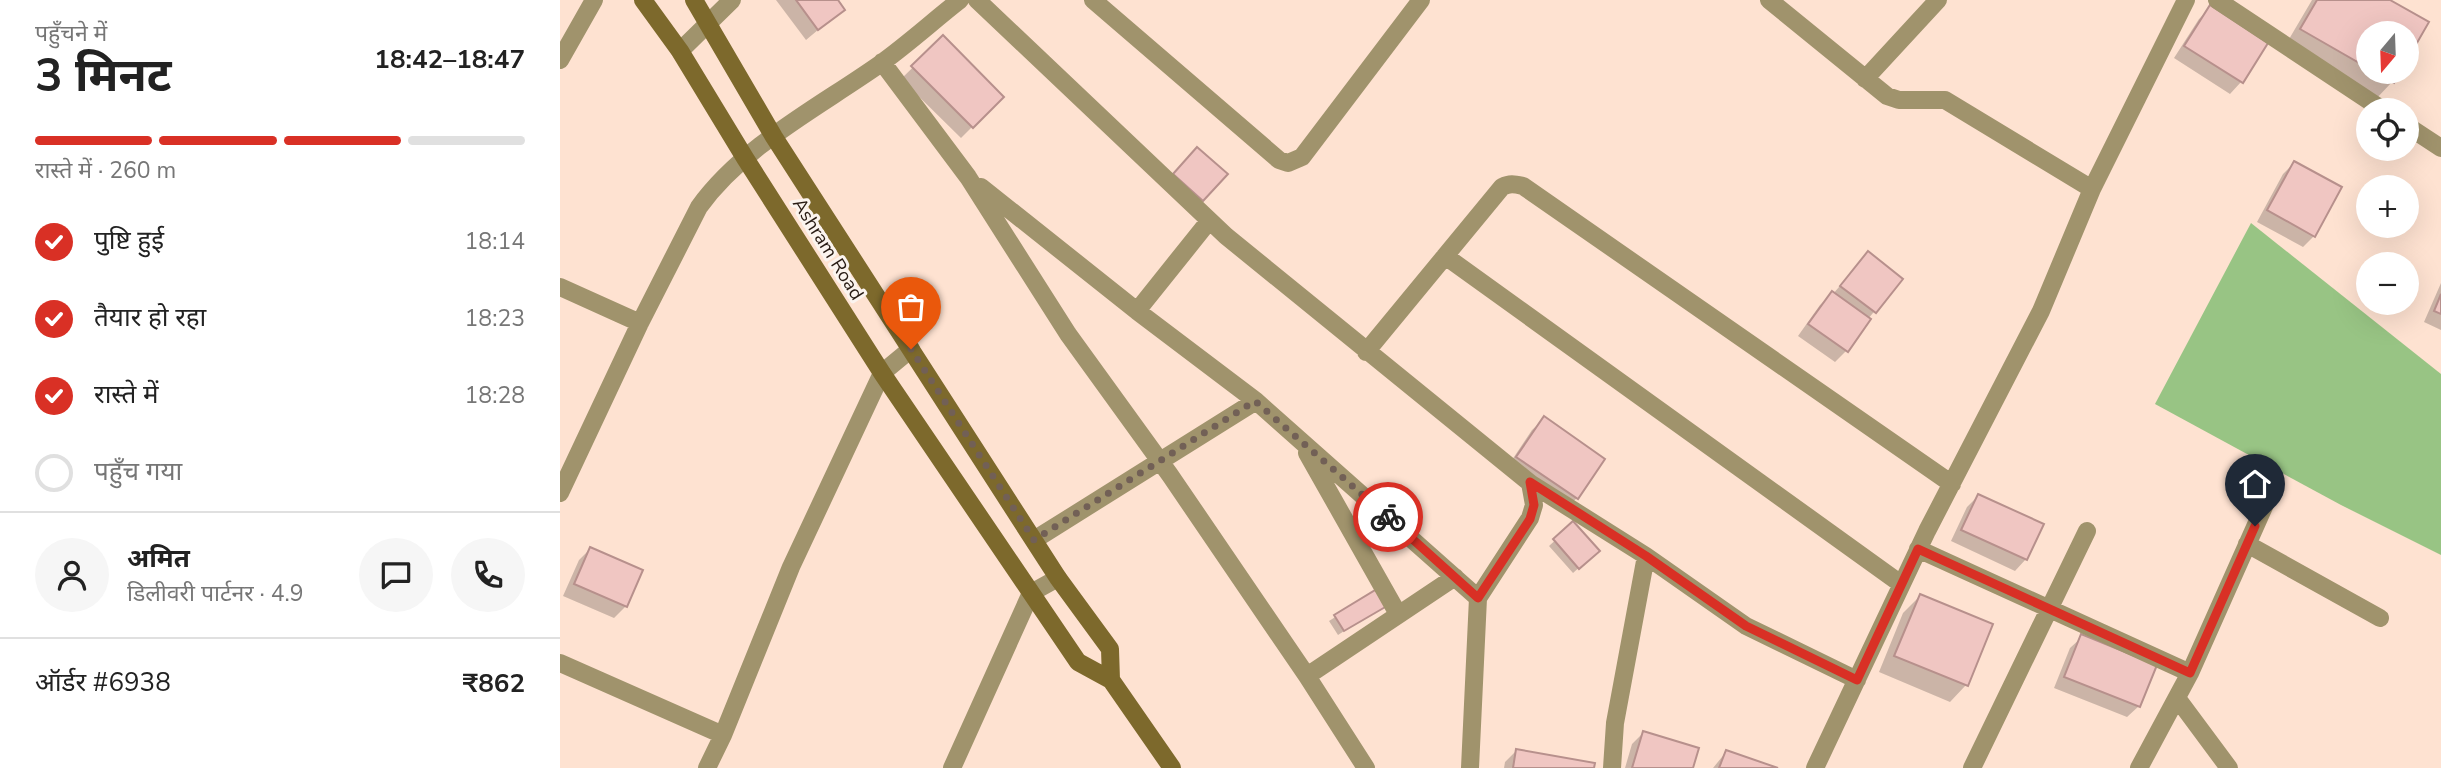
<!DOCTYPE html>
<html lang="hi">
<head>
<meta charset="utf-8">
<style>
  body { margin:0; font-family:"Nunito Sans","Noto Sans Devanagari",sans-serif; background:#f6f6f6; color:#222; height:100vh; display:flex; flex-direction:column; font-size:26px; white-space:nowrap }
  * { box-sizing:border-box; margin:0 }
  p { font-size:23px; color:#767676 }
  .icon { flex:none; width:38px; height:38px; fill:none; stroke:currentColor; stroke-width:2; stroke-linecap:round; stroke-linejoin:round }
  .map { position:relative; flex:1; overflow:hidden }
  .details { display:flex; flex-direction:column; background:#fff; width:560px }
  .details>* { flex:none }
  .needle { width:46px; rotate:199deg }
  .buttons { position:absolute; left:1796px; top:21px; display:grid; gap:14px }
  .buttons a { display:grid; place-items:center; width:63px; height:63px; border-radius:50%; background:#fff; box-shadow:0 7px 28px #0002; font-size:35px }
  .pin { position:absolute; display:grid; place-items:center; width:60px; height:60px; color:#fff; margin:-72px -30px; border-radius:50% 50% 50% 0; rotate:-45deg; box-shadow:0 0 7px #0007 }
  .pin .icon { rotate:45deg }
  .courier { position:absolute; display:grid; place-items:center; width:70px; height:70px; margin:-35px; border:5px solid #d93025; border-radius:50%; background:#fff; color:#222; box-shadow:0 2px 9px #0007 }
  .headline em { font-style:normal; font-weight:700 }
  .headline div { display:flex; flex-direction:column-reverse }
  .headline { display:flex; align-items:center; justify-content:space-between; height:119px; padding:0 35px }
  h1 { font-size:46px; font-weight:700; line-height:52px }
  .bar { display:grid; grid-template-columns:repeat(4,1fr); gap:10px 7px; align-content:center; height:84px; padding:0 35px }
  .bar i { height:9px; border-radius:5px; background:#e0e0e0 }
  .bar .active { background:#d93025 }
  .bar p { grid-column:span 4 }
  .line { display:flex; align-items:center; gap:18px; padding:0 35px; border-top:2px solid #e0e0e0 }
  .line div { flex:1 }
  .round { display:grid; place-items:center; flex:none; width:74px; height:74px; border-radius:37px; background:#f6f6f6 }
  ol { padding:0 35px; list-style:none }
  li { display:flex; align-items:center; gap:21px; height:77px }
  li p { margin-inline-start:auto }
  li .icon { padding:7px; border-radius:50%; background:#d93025; color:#fff; stroke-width:4 }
  li:last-child { color:#767676 }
  li i { width:38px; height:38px; border:4px solid #e0e0e0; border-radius:50% }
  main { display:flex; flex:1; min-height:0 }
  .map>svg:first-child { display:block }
</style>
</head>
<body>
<main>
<section class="details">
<div class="headline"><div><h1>3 मिनट</h1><p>पहुँचने में</p></div><em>18:42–18:47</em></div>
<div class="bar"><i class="active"></i><i class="active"></i><i class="active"></i><i></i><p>रास्ते में · 260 m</p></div>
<ol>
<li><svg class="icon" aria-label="check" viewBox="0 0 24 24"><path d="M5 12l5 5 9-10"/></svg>पुष्टि हुई<p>18:14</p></li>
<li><svg class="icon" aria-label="check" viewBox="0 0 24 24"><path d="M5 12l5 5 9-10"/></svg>तैयार हो रहा<p>18:23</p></li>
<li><svg class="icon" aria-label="check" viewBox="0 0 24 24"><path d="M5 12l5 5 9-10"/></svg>रास्ते में<p>18:28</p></li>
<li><i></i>पहुँच गया</li>
</ol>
<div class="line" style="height:126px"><a class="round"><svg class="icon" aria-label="person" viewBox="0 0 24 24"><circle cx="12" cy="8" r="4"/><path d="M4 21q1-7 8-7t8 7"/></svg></a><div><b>अमित</b><p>डिलीवरी पार्टनर · 4.9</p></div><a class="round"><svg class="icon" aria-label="chat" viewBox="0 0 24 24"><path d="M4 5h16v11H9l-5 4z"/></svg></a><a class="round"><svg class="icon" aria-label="phone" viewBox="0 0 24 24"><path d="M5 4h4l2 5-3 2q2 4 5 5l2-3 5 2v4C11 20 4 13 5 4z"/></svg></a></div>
<div class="line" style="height:91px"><div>ऑर्डर #6938</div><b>₹862</b></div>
</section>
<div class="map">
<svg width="1881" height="768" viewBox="0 0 1881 768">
  <rect width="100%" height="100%" fill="#fee2d1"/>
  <path fill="#98c484" d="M1691 223 1881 374V555L1781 505 1595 404Z"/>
  <path fill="#0003" d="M216 0H276L283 9 246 40Z
    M1752 0H1826L1846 33H1808V72H1838L1832 82 1816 99 1725 46Z
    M1650 8 1706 43 1681 82 1670 94 1614 58 1639 19Z
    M383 38 442 97 401 138 341 79Z
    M1734 163 1754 236 1743 247 1697 222 1723 174Z
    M1308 253 1341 279 1308 319 1287 350 1275 362 1238 336 1260 305 1273 294Z
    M1881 283V330L1864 322Z
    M984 419 1017 498 1005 509 946 469 972 430Z
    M1418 496 1466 559 1455 571 1391 541 1407 507Z
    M1013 524 1032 556 1013 573 989 546Z
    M30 549 66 606 54 618 3 596 19 560Z
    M816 591 824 605 778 635 769 621Z
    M1360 596 1406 685 1390 702 1319 672 1343 613Z
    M1522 637 1579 706 1567 717 1494 688 1510 648Z
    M1083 733 1131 768H1065L1072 744Z
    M956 751 1032 768H944L945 762Z
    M1166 752 1212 768H1153Z"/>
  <path fill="#f0c6c2" stroke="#b7908c" stroke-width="2" d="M236 0H278L285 10 258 30Z
    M1757 0H1830L1869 22 1846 62V33H1808V68L1740 29Z
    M1650 5 1708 43 1683 83 1624 46Z
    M383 35 444 97 413 128 351 66Z
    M1814 72H1840L1834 83Z
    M637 147 668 174 643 201 613 174Z
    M1734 161 1782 187 1755 237 1707 210Z
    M1308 251 1343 279 1316 313 1280 286Z
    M1272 291 1311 319 1288 352 1248 324Z
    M1881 294V314L1874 311Z
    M984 416 1045 459 1018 499 956 457Z
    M1418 494 1484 524 1467 560 1401 530Z
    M1013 521 1040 551 1019 569 993 539Z
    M30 547 83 570 67 607 14 584Z
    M817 589 827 606 784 631 774 615Z
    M1360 594 1433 624 1408 686 1334 656Z
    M1521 634 1597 665 1580 707 1504 677Z
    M1083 731 1139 748 1133 768H1072Z
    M956 749 1035 763 1034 768H953Z
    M1166 750 1218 768H1159Z"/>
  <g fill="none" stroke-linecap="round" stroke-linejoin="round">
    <path stroke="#a0936c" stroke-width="18" d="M417 0 666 236 970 483 974 505 970 518 918 598
      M533 0 719 160 728 163 742 157 861 0
      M1209 0 1327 96 1339 100H1385L1532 189
      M1657 0 1823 110
      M120 51 172 0
      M0 60 34 0
      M322 62 408 177 508 334 610 475 747 676 806 768
      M1305 79 1378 0
      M1846 125 1881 148
      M421 187 577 311 696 401 918 598 910 768
      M885 256 1341 584
      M0 287 80 323
      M577 311 649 221
      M806 352 942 187C950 183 954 184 963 186L1392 484
      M747 453 838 614
      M970 483 1086 556 1186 626 1297 680
      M0 493 80 323 139 207C184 145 259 107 320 64 348 44 373 21 400 0
      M474 540 696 401
      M1687 544 1820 618
      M1358 549 1630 673
      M0 663 163 735
      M747 676 895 577
      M1617 698 1669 768
      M147 768 163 735 231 567 322 373 351 349
      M392 768 471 593 498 578
      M1052 768 1055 723 1086 556
      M1255 768 1367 531 1481 311 1532 189 1626 0
      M1412 768 1527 531
      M1579 768 1630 673 1711 491"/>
    <path stroke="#7d692c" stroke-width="18" d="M83 0 120 51 185 158 322 373 518 662 551 680 612 768
      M134 0 214 137 498 578 550 649 551 680"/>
  </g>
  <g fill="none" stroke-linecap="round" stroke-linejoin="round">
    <path stroke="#726056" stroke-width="7" stroke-dasharray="0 12.6" d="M351 349 474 540 695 401 828 517"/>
    <path stroke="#d93025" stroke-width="9" d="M828 517 918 598 970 519 974 505 970 482 1086 556 1186 626 1297 680 1358 549 1630 673 1695 526"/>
  </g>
  <g text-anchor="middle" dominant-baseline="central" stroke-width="6" stroke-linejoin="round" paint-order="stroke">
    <g font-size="19" fill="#271a13" stroke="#fbf4ef">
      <text transform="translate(268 249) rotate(58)">Ashram Road</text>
    </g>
  </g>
</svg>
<div class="buttons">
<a><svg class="needle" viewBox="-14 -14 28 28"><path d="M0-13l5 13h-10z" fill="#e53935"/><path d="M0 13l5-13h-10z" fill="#767676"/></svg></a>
<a><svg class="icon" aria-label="locate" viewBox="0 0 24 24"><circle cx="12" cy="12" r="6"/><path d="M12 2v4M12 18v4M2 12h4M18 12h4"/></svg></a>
<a>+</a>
<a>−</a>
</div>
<div class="pin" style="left:351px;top:349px;background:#ea580c"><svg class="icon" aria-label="bag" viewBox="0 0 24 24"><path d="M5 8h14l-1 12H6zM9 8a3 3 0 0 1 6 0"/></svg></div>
<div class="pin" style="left:1695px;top:526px;background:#1f2937"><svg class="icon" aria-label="home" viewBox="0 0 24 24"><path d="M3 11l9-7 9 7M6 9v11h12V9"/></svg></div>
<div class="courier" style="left:828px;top:517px"><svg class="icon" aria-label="bike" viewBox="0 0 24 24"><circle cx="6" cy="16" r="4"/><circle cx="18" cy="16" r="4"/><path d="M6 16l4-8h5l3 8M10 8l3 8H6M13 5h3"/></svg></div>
</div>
</main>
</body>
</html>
